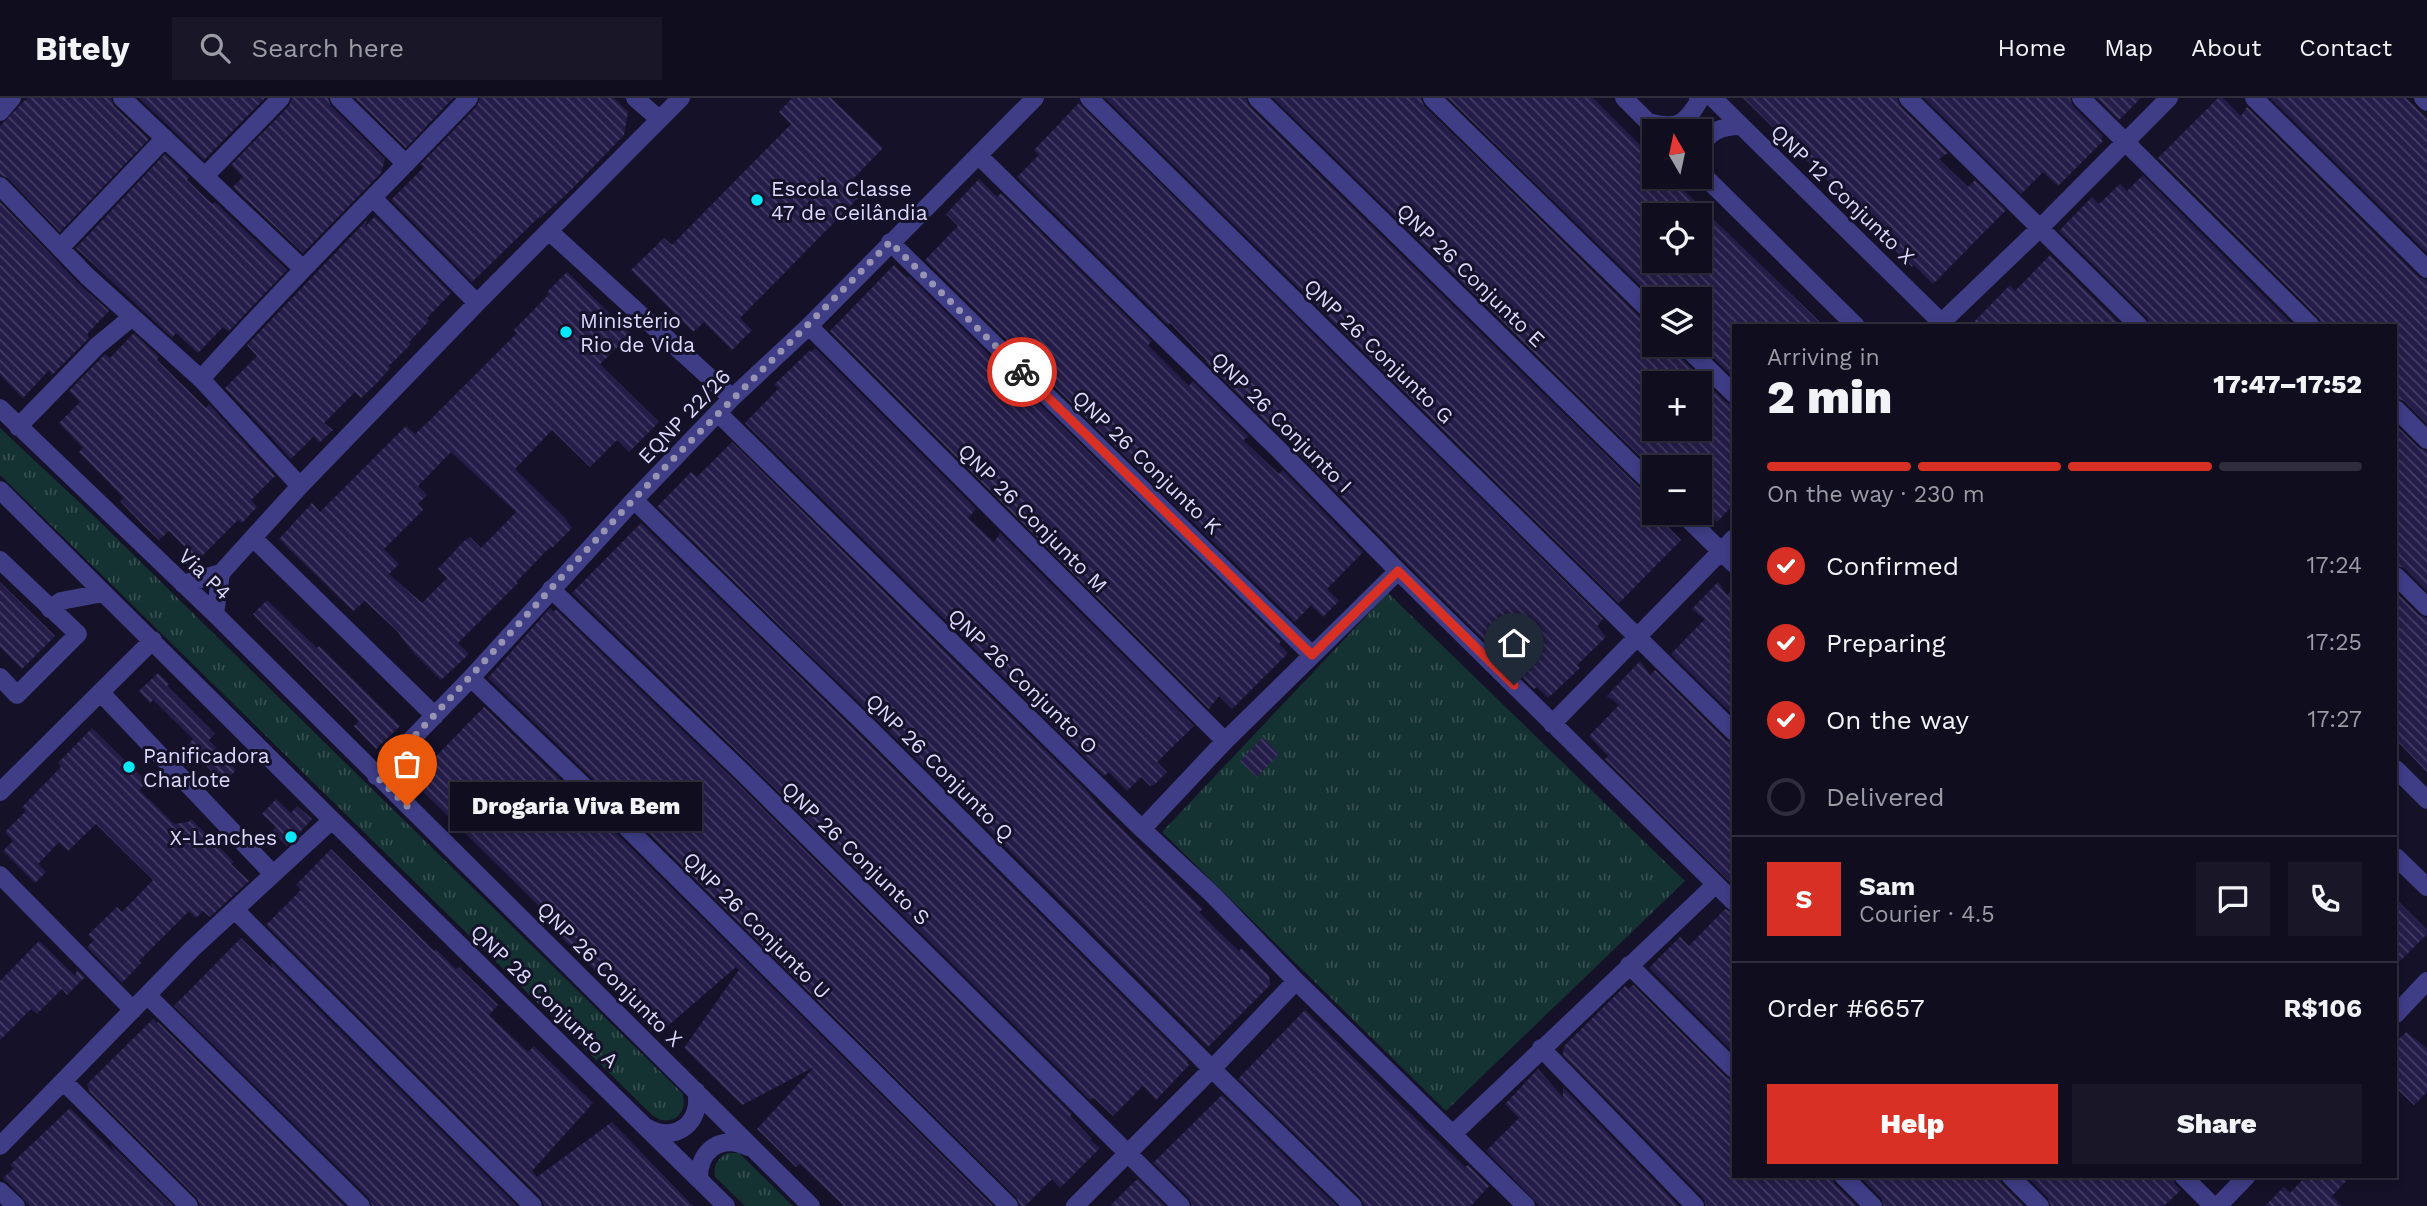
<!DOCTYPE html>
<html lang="en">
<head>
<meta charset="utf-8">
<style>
  body { margin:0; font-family:"Work Sans",sans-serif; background:#181627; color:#f1f3f6; height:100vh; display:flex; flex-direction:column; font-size:26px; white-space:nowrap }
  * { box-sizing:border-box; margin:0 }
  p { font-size:23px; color:#9b9ca4 }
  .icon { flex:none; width:38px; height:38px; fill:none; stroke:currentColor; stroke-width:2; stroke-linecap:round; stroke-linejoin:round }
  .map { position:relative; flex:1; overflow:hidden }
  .panel { position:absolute; left:1732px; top:226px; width:665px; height:854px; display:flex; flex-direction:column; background:#0f0d1e; border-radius:0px; box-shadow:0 4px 10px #0003,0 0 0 2px #2f2d3c }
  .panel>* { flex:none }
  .needle { width:46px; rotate:351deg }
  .buttons { position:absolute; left:1642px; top:21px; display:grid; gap:14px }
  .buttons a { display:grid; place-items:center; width:70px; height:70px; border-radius:0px; background:#0f0d1e; box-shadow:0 4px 10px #0003,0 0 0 2px #2f2d3c; font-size:35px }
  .pin { position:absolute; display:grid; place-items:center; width:60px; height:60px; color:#fff; margin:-72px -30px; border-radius:50% 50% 50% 0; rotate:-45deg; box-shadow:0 0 7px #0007 }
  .pin .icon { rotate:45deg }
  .courier { position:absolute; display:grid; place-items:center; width:70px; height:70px; margin:-35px; border:5px solid #d93025; border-radius:50%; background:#fff; color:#222; box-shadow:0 2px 9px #0007 }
  .bubble { position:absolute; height:49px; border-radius:0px; background:#0f0d1e; box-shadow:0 4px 10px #0003,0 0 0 2px #2f2d3c; font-size:23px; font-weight:800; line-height:49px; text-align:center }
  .overview em { font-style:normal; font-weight:800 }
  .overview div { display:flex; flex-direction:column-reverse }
  .overview { display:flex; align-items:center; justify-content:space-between; height:119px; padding:0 35px }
  h1 { font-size:46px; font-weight:800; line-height:52px }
  .bar { display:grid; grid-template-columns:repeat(4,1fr); gap:10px 7px; align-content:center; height:84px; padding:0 35px }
  .bar i { height:9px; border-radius:5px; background:#2f2d3c }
  .bar .on { background:#d93025 }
  .bar p { grid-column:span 4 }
  .line { display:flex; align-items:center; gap:18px; padding:0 35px; border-top:2px solid #2f2d3c }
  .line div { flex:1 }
  .round { display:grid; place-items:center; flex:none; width:74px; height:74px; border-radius:0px; background:#181627 }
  ol { padding:0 35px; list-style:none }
  li { display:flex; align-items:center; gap:21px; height:77px }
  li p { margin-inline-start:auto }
  li .icon { padding:7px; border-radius:50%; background:#d93025; color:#fff; stroke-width:4 }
  li:last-child { color:#9b9ca4 }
  li i { width:38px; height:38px; border:4px solid #2f2d3c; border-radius:50% }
  .cta { display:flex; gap:14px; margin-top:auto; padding:14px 35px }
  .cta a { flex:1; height:80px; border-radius:0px; background:#d93025; color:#fff; font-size:28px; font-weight:800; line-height:80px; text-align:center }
  .cta a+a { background:#181627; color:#f1f3f6 }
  header { display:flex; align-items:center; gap:42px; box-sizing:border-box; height:98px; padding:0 35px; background:#0f0d1e; border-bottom:2px solid #2f2d3c }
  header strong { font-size:33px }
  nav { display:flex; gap:38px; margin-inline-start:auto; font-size:24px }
  .search { width:490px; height:63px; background:#181627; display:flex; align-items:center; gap:18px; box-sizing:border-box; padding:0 24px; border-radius:0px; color:#9b9ca4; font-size:26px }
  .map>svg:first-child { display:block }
</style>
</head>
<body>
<header>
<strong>Bitely</strong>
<div class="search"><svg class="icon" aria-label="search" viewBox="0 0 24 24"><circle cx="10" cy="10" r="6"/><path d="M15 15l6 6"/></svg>Search here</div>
<nav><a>Home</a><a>Map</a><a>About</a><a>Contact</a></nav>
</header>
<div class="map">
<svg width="2427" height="1108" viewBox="0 0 2427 1108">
  <defs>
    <pattern id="park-tufts" width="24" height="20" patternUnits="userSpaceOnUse" patternTransform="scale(1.75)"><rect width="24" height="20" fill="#143231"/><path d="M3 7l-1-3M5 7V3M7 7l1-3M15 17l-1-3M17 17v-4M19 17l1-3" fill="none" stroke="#364f50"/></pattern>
    <pattern id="building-back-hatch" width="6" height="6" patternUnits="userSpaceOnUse" patternTransform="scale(1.75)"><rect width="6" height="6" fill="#251d49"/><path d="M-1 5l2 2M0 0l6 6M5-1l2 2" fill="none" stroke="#443d64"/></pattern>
  </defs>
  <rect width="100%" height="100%" fill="#141128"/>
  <path fill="url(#park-tufts)" d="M0 330 95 419 682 995C690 1016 670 1031 652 1017L0 377Z
    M1388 495 1685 783 1446 1013 1162 734Z
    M727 1055H739L793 1108H745L715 1079C713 1068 717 1061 727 1055Z"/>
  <path fill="url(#building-back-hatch)" fill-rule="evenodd" d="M27 0H111L114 8 149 41 60 134 8 80 0 77V28Z
    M139 0H265L204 62Z
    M292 0H328L331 8 385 61 381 75 303 155 233 89 243 79 231 67 289 8Z
    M355 0H453L406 50Z
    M480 0H614L628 14 624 37 571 92 540 120V118L472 184 391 102 424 69 421 66 477 8Z
    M792 0H831L883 50 846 88 858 100 740 220 752 232 732 252 704 224 693 234 631 172 664 140 672 147 791 26 779 14Z
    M1105 0H1246L1249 8 1646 396 1654 399V415H1670L1662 423 1681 442 1619 505Z
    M1273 0H1421L1424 8 1646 225 1654 228V247H1673L1676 255 1726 304 1734 307V406L1717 424 1708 414 1703 419 1699 416V369H1654V372ZM1654 285H1699V331H1654Z
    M1448 0H1593L1654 61V79H1670L1824 228H1734V280L1699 246V201H1654ZM1654 117H1699V163H1654Z
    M1743 0H1897L1900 8 1948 55 1939 61 1968 89 1975 82 2006 112 1933 186 1914 167 1912 169 1893 150 1894 148Z
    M1924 0H2070L2073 8 2103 38 2101 41 2103 43 2058 88 2043 74 2021 96Z
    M2097 0H2141L2119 22Z
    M2218 0H2223L2241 18 2247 9 2419 179 2427 182V326L2404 303 2396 300V228H2322L2319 220 2158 60Z
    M2270 0H2406L2427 21V155Z
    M1079 5 1603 521 1597 528 1606 539 1577 567 1580 570 1548 600 1537 589 1534 591 1406 465 1298 355 1300 353 1272 327 1270 328 1206 264 1207 263 1170 225 1168 227 1017 79 1039 57 1034 52Z
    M165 56 189 79 187 82 212 106 215 104 287 172 229 233 223 229 198 255 176 235 172 240 76 150Z
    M2143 77 2294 228H2150L2147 220 2059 133 2092 99 2099 106 2120 86 2127 93Z
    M979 81 997 99 1001 95 1152 243 1148 247 1189 288 1193 283 1249 339 1243 342 1279 376 1283 372 1363 454 1327 491 1339 503 1323 519 1311 507 1295 524 925 162 958 128 946 116Z
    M0 104 79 186 109 213 87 236 89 240 52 277 49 272 23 300 0 277Z
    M375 118 451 195 427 220 429 223 409 244 411 246 389 268 390 270 377 285 361 300 355 294 324 325 333 332 319 345 314 338 291 361 225 290 257 258 247 247 367 122 365 129Z
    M2050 157 2122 228H1970L2010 187 2015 193Z
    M894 167 907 180 909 178 1281 543 1279 546 1288 555 1232 611 1219 598 1209 611 830 233Z
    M567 174 631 236 600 266 659 324 629 354 617 342 590 369 552 332 515 371 564 419 572 430 552 450 551 448 516 484 518 485 458 545 469 556 441 582 412 553 397 533 365 503 353 513 279 441 312 405 320 414 406 328 415 336 426 326 517 235 514 232 549 196 547 194ZM451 354 516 414 481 450 470 439 464 443 438 471 447 480 422 505 389 476 399 466 384 451 423 412 418 406 427 397 418 388Z
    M134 235 159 259 157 262 206 310 209 306 275 378 251 402 257 409 242 425 238 422 198 462 169 433 159 442 141 425 120 403 124 400 79 354 83 350 59 325 80 304 69 293 105 256 110 260Z
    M815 250 976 411 968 420 994 444 1000 435 1194 628 1157 664 1167 674 1154 687 1150 688 1141 679 1127 693 1109 674 1104 678 745 325 779 290 774 287 809 253 811 254Z
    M2396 327 2419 350 2427 353V493L2404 470 2396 467Z
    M732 344 1089 695 1099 708 1203 811 1199 814 1219 834 1239 853 1242 850 1269 878 1270 887 1208 949 876 621 657 409 691 374 697 379Z
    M641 425 860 637 1188 963 1187 965 1189 967 1156 1002 1143 988 1113 1018 1094 1000 1090 1002 746 662 572 495Z
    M0 484 55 538 22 571 0 549Z
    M1718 484 1727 497 1734 490V618L1671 556 1705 521 1692 511Z
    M2396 494 2419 517 2427 520V674L2396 642Z
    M267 502 317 550 319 548 400 628 376 651 354 628 359 623 253 516Z
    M550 510 554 514 556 511 730 678 1072 1016 1070 1018 1092 1041 1090 1042 1100 1050 1060 1090 1052 1081 1025 1108H1020L1017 1100 623 710 488 580Z
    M1640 563 1650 577 1655 572 1726 642 1734 645V788L1605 661 1608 658 1589 638 1619 607 1607 598Z
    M158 575 169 586 167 588 215 636 209 642 236 672 223 685 187 648 193 641 153 602 150 605 139 593Z
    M484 609 607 726 993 1108H844L800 1066 796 1069 757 1031 814 969 742 1007 684 950 739 872 736 869 663 932 607 875 602 879 562 840 543 821 548 817 412 683Z
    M92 630 147 684 139 692 153 705 174 726 188 724 191 721 234 764 231 766 249 783 210 819 203 813 196 820 189 813 139 863 141 865 122 885 87 849 94 842 88 837 117 809 122 814 153 782 96 726 68 753 59 744 38 766 46 774 35 785 3 753 13 743 5 734 26 713 22 709 61 669 58 665Z
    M1263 639 1279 656 1257 679 1240 663Z
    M276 701 291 715 297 708 312 721 287 748 272 733 276 729 262 716Z
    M331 751 434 853 436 851 456 871 459 869 498 907 489 917 528 954 534 948 593 1005 532 1073 537 1079 612 1024 693 1108H544L541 1100 266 827 301 792 296 787Z
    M2396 801 2427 832V836L2396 867Z
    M1725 811 1734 815V955L1649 870 1680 839 1689 848Z
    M241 840 272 870 271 864 517 1108H372L369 1100 174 908Z
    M39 843 75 878 77 872 85 879 67 897 62 891 37 916 31 911 0 942V883Z
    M1633 887 1726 979 1734 982V1078H1832L1835 1086 1857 1108H1706L1703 1100 1563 957 1564 948 1625 888 1628 891Z
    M1305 912 1465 1069 1468 1067 1489 1088 1471 1108H1364L1361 1100 1238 981Z
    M153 921 157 925 158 924 345 1108H200L197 1100 90 994 87 986Z
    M2406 934 2427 950V994L2414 1007 2396 990V944Z
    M1538 971 1563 999V989L1679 1108H1540L1537 1105 1486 1053 1519 1020 1505 1006Z
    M1222 997 1337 1108H1192L1189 1100 1153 1065Z
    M70 1010 114 1054 111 1047 173 1108H30L3 1080 14 1070 10 1067Z
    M1859 1078H1999L2002 1086 2024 1108H1884L1881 1100Z
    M2026 1078H2172L2175 1086 2181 1092 2164 1108H2051L2048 1100Z
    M2306 1078H2351L2332 1098 2342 1108H2265L2284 1089 2290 1095Z
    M1138 1081 1165 1108H1110L1134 1084Z"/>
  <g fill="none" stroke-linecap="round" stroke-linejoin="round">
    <path stroke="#3e3d86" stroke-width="18" d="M122 0 303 171
      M339 0 406 66
      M635 0 659 21
      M1089 0 1734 634
      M1257 0 1654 388
      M1432 0 1654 217
      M1624 0 1656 32
      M1713 0 1945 228
      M1908 0 2139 228
      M2081 0 2311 228
      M2254 0 2427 171
      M2423 0 2427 4
      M0 14 12 0
      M1648 24C1676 31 1684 28 1699 3L1698 0
      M1699 50C1710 33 1721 28 1741 28
      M978 57 1280 353 1398 473 1734 804
      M1699 73 1856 228
      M205 78 281 0
      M0 88 87 178 201 281 300 388
      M374 101 477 205
      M550 134 732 300
      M890 144 1312 557
      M61 149 165 40
      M1942 224 2040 130 2169 0
      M809 228 1225 643
      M1684 247 1734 296
      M201 281C287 184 380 94 469 0
      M0 310 215 516 811 1108
      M2396 311 2427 342
      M718 315 1142 731 1213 797 1296 883 1526 1108
      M18 329 97 248 131 220
      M0 392 332 722 726 1108
      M634 402 868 629 1212 971 1353 1108
      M1682 415 1734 466
      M253 440 435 618
      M0 462 78 536 17 597 0 579
      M2396 478 2427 509
      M183 486 221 475 300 388 477 205 681 0
      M551 491 738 670 1181 1108
      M50 511 61 503 103 495
      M215 516 221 475
      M471 580 615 718 1009 1108
      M101 595 273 776
      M1552 626 1734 440
      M2396 671 2427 702
      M376 678 471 580 634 402 732 300 809 228 1035 0
      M0 694 153 542
      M1142 731 1225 643 1398 473
      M2396 759 2427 789
      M0 777 133 912
      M236 813 533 1108
      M1629 867 1734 971
      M147 897 361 1108
      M2396 916 2427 883
      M1541 950 1695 1108
      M64 984 189 1108
      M648 1030C676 1046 703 1023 696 993
      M1453 1036 1716 786
      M0 1048 192 851 332 722
      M1843 1078 1873 1108
      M2010 1078 2040 1108
      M2183 1078 2213 1108
      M699 1082C698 1052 721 1036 748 1049
      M0 1093 16 1108
      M1075 1108 1212 971 1296 883
      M2218 1108 2247 1078"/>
  </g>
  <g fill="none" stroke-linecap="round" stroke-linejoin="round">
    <path stroke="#9693b3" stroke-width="7" stroke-dasharray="0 12.6" d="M407 708 376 678C465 587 549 491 636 399 719 313 806 230 890 144L1022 274"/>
    <path stroke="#d93025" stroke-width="9" d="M1022 274 1312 557 1398 473 1514 587"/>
  </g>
  <g fill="#09e7fa" stroke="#141128" stroke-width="2.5">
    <circle cx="757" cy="102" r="7"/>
    <circle cx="566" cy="234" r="7"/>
    <circle cx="129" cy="669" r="7"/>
    <circle cx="291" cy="739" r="7"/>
  </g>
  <g text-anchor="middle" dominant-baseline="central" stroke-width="6" stroke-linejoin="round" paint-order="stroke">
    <g font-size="21" fill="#dcd9fe" stroke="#141128" text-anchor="start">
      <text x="771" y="90">Escola Classe<tspan x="771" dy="24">47 de Ceilândia</tspan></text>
      <text x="580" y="222">Ministério<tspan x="580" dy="24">Rio de Vida</tspan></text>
      <text x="143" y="657">Panificadora<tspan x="143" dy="24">Charlote</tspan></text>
      <text x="277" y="739" text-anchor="end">X-Lanches</text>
    </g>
    <g font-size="21" fill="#dcd9fe" stroke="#141128">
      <text transform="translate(1843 96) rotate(44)">QNP 12 Conjunto X</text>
      <text transform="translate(1471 177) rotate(44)">QNP 26 Conjunto E</text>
      <text transform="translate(1379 253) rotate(44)">QNP 26 Conjunto G</text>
      <text transform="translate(684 318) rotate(-46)">EQNP 22/26</text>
      <text transform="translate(1282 324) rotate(45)">QNP 26 Conjunto I</text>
      <text transform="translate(1147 364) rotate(44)">QNP 26 Conjunto K</text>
      <text transform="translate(1033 420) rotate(45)">QNP 26 Conjunto M</text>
      <text transform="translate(205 476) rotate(44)">Via P4</text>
      <text transform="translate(1023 583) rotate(44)">QNP 26 Conjunto O</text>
      <text transform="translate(940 669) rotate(45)">QNP 26 Conjunto Q</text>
      <text transform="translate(856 755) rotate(44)">QNP 26 Conjunto S</text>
      <text transform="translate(757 827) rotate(45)">QNP 26 Conjunto U</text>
      <text transform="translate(610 876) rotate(45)">QNP 26 Conjunto X</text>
      <text transform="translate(545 898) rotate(44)">QNP 28 Conjunto A</text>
    </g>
  </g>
</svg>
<div class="buttons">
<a><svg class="needle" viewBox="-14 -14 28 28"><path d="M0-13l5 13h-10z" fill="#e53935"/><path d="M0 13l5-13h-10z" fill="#9b9ca4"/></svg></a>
<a><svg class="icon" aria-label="locate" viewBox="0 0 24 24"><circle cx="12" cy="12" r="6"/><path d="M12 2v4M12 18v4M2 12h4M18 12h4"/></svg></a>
<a><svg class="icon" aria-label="layers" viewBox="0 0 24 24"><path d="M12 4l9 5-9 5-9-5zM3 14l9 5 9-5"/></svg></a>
<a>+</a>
<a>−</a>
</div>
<div class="pin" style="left:407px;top:708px;background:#ea580c"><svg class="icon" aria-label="bag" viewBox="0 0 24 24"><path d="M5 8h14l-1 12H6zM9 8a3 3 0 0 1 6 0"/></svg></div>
<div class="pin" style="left:1514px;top:587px;background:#1f2937"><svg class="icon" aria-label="home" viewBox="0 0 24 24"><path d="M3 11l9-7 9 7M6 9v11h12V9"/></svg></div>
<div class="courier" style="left:1022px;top:274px"><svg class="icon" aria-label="bike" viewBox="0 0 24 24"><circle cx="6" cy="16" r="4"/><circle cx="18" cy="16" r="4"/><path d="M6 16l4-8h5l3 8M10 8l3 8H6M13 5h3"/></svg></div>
<div class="bubble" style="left:450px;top:684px;width:252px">Drogaria Viva Bem</div>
<section class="panel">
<div class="overview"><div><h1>2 min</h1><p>Arriving in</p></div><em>17:47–17:52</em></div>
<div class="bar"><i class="on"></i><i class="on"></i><i class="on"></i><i></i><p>On the way · 230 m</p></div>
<ol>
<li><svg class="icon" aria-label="check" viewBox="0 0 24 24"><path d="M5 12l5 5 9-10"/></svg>Confirmed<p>17:24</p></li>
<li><svg class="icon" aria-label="check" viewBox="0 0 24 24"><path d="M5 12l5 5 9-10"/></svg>Preparing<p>17:25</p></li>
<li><svg class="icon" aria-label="check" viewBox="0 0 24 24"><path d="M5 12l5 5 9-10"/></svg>On the way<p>17:27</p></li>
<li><i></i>Delivered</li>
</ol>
<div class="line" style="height:126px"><b class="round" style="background:#d93025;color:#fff">S</b><div><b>Sam</b><p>Courier · 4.5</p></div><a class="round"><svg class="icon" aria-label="chat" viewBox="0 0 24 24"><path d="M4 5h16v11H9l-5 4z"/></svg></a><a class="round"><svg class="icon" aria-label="phone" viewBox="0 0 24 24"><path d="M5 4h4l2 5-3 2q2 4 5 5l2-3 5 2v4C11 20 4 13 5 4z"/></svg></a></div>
<div class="line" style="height:91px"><div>Order #6657</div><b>R$106</b></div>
<div class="cta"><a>Help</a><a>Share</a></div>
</section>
</div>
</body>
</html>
